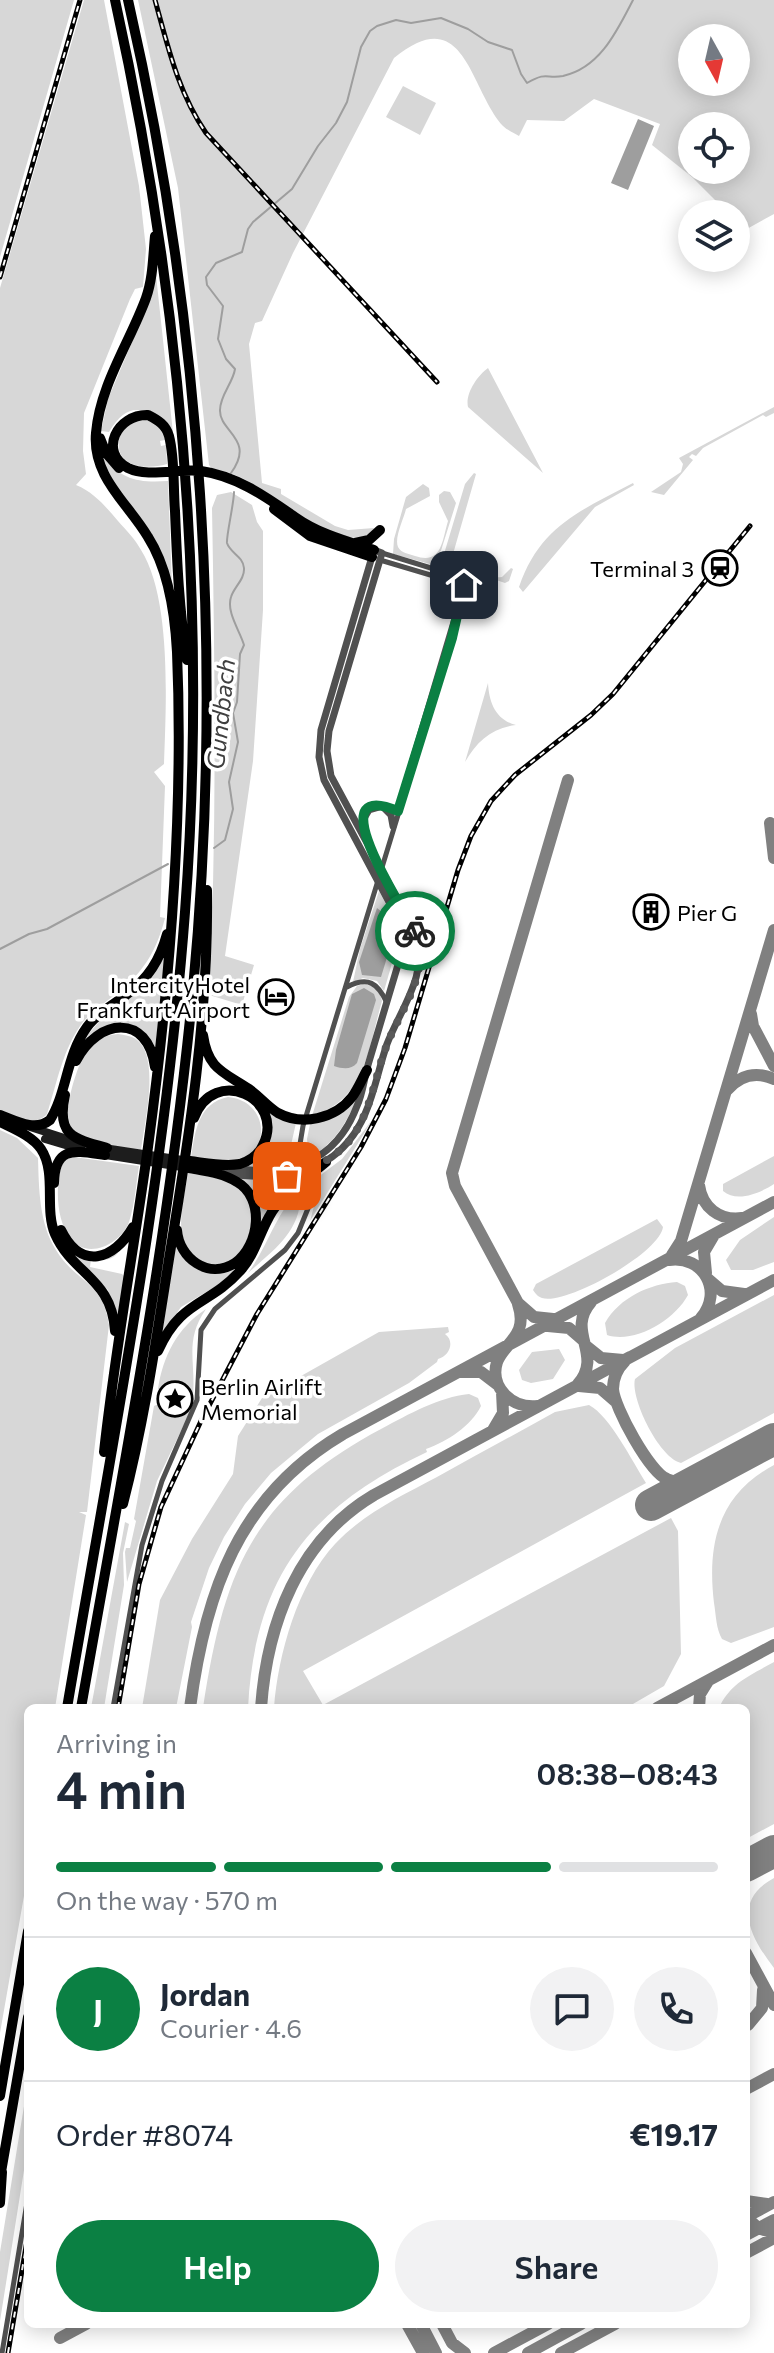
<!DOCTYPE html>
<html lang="en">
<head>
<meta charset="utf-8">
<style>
  body { margin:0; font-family:Commissioner,sans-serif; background:#f2f2f3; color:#1f2937; height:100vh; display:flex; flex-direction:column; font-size:30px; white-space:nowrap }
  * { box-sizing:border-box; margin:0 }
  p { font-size:26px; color:#747a83 }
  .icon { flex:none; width:44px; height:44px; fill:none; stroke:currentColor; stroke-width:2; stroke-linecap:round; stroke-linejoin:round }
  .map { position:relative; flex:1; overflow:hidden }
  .side { position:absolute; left:24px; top:1704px; width:726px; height:624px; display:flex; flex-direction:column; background:#fff; border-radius:12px; box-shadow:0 4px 20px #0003 }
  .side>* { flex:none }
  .needle { width:52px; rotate:172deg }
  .controls { position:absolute; left:678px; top:24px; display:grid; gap:16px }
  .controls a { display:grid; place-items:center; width:72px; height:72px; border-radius:50%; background:#fff; box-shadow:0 4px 20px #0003; font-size:40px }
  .pin { position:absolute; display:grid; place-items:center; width:68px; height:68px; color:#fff; margin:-34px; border-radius:16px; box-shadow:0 4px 12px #0006 }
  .courier { position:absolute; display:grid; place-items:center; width:80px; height:80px; margin:-40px; border:6px solid #0b8043; border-radius:50%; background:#fff; color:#222; box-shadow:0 2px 10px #0007 }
  .headline em { font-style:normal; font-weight:600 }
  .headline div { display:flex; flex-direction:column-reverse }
  .headline { display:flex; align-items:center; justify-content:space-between; height:136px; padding:0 32px }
  h1 { font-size:52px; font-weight:600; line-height:60px }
  .bar { display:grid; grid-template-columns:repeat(4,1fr); gap:12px 8px; align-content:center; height:96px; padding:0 32px }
  .bar i { height:10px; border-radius:6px; background:#e0e1e3 }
  .bar .on { background:#0b8043 }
  .bar p { grid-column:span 4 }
  .line { display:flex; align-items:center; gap:20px; padding:0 32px; border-top:2px solid #e0e1e3 }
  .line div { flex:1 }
  .round { display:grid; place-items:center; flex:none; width:84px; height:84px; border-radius:42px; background:#f2f2f3 }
  .action { display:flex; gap:16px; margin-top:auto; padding:16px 32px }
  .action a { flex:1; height:92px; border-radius:48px; background:#0b8043; color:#fff; font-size:32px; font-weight:600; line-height:92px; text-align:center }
  .action a+a { background:#f2f2f3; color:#1f2937 }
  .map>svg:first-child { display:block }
</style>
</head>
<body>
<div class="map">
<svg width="774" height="2353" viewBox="0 0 774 2353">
  <rect width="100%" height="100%" fill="#fff"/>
  <path fill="#d7d7d7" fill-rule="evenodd" d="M0 0H74L0 257Z
    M84 0H104L139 186 146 249 143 287 135 289 130 299 84 413 83 451 86 474 76 485C95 493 105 506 118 521 126 530 135 539 141 550 172 599 166 706 164 764L154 772 165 786 160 917 165 918C157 949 145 970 121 990 108 1001 94 1009 83 1022 63 1048 57 1083 47 1114 34 1128 16 1116 0 1111V288Z
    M138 0H774V214L745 230 736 221V214H729L692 177 652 145 660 124 594 99 564 121 527 120 519 136C514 133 507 130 503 126 469 88 465 0 394 58L293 253 262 321 255 323 249 344 262 483 281 489V494L335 526 348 530 374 528 370 536C314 550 267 474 212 469L209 465 178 188ZM692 38H736V82H692ZM692 126H736V170H692Z
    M403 86 436 103 420 135 386 117Z
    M156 275 173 433C150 411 131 395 109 432L101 431 108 399 148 304Z
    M488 368 543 473 468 407C465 394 477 376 488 368Z
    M774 407V413L766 417 763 415 703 448 696 456 692 454 689 457 693 460 664 495 651 492 681 472 683 464 679 458Z
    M142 419C155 422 161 427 165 440L160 441 161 446 166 445 167 464C135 473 104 459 126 424Z
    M103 456C121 480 139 483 168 481L172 586 106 472Z
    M474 473 476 474 451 561C461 571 488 579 502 577L511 568 513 569 509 581 505 583 461 568 454 571 438 567 441 564 465 484Z
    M633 483 634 485 595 507 523 592 519 587C540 526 580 511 633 483Z
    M423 484 429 488 430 496 406 509C404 518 394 538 398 547 401 553 409 554 415 556 442 565 442 541 448 521L439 502V495L444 491 450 492 456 503 439 557 430 564 393 554 394 539 406 497Z
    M231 492 252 505 257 522 263 531V610L253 761 225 956 254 965 242 1005 209 995C217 833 215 671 212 508L217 495Z
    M488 683C489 703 496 720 516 725 492 728 477 741 465 762Z
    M379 891C404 935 397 945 384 991L377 981 363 978 353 982 360 949Z
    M168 942 155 1049 116 1024 105 1026 85 1038 104 1016 134 994Z
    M363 984C374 985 380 991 382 1001 368 1048 366 1100 312 1116L349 997 357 986Z
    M118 1034C124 1035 131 1036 136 1039 161 1057 144 1124 141 1151 124 1147 81 1142 70 1128 61 1114 79 1057 90 1046 98 1038 107 1035 118 1034Z
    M228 1097C271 1101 273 1159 229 1162 217 1163 203 1159 191 1158 195 1132 198 1103 228 1097Z
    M357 1098C346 1124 334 1144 309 1158L307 1139 310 1124 335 1117Z
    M269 1112 296 1123 291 1145 294 1164 270 1169 242 1166C268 1147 272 1145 269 1112Z
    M372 1120 365 1132 310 1221 316 1199 314 1180 342 1159Z
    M0 1130 17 1138 38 1158C39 1189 39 1223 56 1250 76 1283 103 1281 109 1325L87 1512H79L86 1515 55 1708H28V1873L0 2033Z
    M774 1156V1184C760 1193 737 1203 723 1191V1184Z
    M74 1157 139 1166C136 1184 135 1204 129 1222 121 1244 87 1261 70 1238 55 1218 55 1181 64 1159Z
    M188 1173C204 1176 224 1177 237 1187 260 1203 254 1243 233 1259 226 1264 217 1264 209 1265 203 1262 196 1259 192 1255 172 1236 185 1196 188 1173Z
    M237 1177 267 1181 297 1178 274 1201 239 1267 218 1285 181 1307 162 1334 176 1240 190 1264 234 1266 258 1221Z
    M300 1189C304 1229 275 1249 248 1273 268 1246 276 1213 300 1189Z
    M774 1217V1262L753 1270H731L726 1260 740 1240Z
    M657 1219 663 1227C660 1253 565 1306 542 1298 537 1296 536 1294 533 1290L536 1284Z
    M59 1232 82 1256 121 1248C115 1261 103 1261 91 1259L90 1267 122 1274 125 1277 118 1322 108 1290 73 1256Z
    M677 1282 685 1286 688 1295C674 1321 634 1344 607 1335L605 1323C620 1297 650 1284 677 1282Z
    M774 1295V1413L681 1463C659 1458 630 1398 635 1379L675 1348Z
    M206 1309C184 1341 196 1361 193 1396L187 1397 185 1406 190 1412 157 1481 127 1582 125 1552 126 1548H130L136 1521 134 1519 154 1406 163 1402 166 1394 158 1389C163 1356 177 1328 206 1309Z
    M448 1327 449 1332 445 1334C455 1341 450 1356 438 1359L437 1362 409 1383 318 1434 271 1473 245 1504 224 1537 209 1568 191 1622 192 1627 176 1708H142L160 1600 192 1539 233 1474 238 1436 262 1398 379 1332Z
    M559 1349 565 1360 553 1379 531 1383 522 1380 519 1370 532 1352Z
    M469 1394 478 1398 481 1406C471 1426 448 1441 426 1449L427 1452C310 1507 255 1576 248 1708H203C224 1571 252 1498 381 1429 409 1414 439 1397 469 1394Z
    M589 1405C610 1416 632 1461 646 1483L303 1671 323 1705 671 1518 678 1531 681 1654 664 1686 626 1708H274C278 1654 298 1584 335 1544 363 1514 401 1496 437 1477 476 1455 516 1434 555 1412Z
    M774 1465V1627L731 1643 722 1639C716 1629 716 1615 714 1603 707 1544 718 1495 774 1465Z
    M125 1522 129 1524 123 1553 124 1585 104 1708H91Z
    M774 1662V1824L746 1839V1708H719C730 1683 751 1675 774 1662Z
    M774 1878V1968C750 1937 731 1901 774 1878Z
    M28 2082V2145L0 2321V2252Z"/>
  <path fill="#9e9e9e" d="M638 119 654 126 628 190 611 183Z
    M377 908C399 924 388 955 381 977L362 975 359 962Z
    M364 988 374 994 376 1000 357 1063C351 1070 343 1069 334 1066L336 1050 352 994Z"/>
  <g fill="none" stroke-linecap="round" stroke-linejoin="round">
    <path stroke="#9e9e9e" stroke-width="2" d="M231 473C256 439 219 432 220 410 220 395 233 383 235 369L226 359 218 339 223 306 207 285 206 277 216 263 242 252 248 229 253 222 292 189 318 146 336 123 347 102 361 47 370 31 377 26 396 20 411 23 441 18 468 29 488 42 512 50 521 74 527 83C548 71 545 79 563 76 600 68 617 31 633 0
      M214 848 225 840 233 809 229 782 238 742 233 713 237 702 240 654 244 645C240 631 226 612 231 597 234 587 245 579 244 568 243 556 230 553 227 543 226 537 234 503 234 492
      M0 949 29 934 47 929 168 864"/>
    <path stroke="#808080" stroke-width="12" d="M770 823 774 858
      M751 1014 753 1026 774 1066
      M727 1090C740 1075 756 1071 774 1079
      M699 1185C702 1207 719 1221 742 1218
      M672 1255 681 1241 774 930
      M669 1260C703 1255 724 1291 701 1318
      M706 1273 704 1252 714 1235
      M708 1279 722 1291 744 1294
      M518 1304C521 1313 522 1321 519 1329 514 1342 502 1349 497 1362 489 1388 513 1409 538 1406
      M553 1319 534 1317 518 1303 455 1186 452 1173 568 780
      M548 1326 569 1328 584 1341
      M586 1346 601 1358 623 1360
      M625 1360 774 1280
      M625 1361C617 1369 613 1378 613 1389 614 1407 650 1473 667 1479 679 1485 691 1481 703 1477
      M461 1372H481L498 1385
      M578 1384C604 1354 565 1332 591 1302
      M579 1386 600 1388 615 1401
      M493 1430 503 1413 502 1392
      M190 1708C205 1593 238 1496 343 1434L774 1202
      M261 1708C267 1624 298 1540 374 1495L630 1357
      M657 1708 774 1645
      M699 1708 700 1694 708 1681
      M746 1864 758 1860
      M746 1953 774 2005
      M748 2025 762 2008 763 1990
      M746 2089 774 2074
      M746 2201 767 2204
      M746 2217 758 2228 774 2233
      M746 2217 774 2202
      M746 2235 774 2220
      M746 2253 774 2238
      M407 2324 423 2353
      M421 2324 436 2353
      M442 2324 452 2343 465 2353
      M60 2338 86 2324
      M494 2353 548 2324
      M528 2353 581 2324
      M561 2353 615 2324"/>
    <path stroke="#808080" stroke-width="32" d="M651 1505 774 1439
      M746 1866 774 1851"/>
    <path stroke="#505050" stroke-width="5" d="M382 553 457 576 464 585
      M380 560 464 585
      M411 763 464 585
      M347 987C368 976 378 983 387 1003
      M303 1165 300 1144 303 1126 442 671 454 630 455 614
      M113 1708 142 1545 162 1481 197 1400 201 1330 215 1309 285 1250 298 1233 309 1206 306 1179
      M2 2353 28 2197"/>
    <path stroke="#505050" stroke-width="7" d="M384 808 391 815 393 826
      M364 832 363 820 369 810 383 806 398 811
      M225 1173C284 1183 339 1174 365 1114 375 1091 379 1067 387 1044 401 1008 429 974 416 934L331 776 327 751 329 731 382 553 374 550 321 730 319 757 324 780 397 917 401 935 400 958C389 994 379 1029 368 1065 364 1079 363 1093 357 1106 335 1164 288 1177 232 1168"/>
    <path stroke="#1d1d1d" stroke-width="8" d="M27 1126 83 1144
      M45 1139 82 1150
      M104 1148 189 1161
      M99 1154 188 1168"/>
    <path stroke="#000" stroke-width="10" d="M100 438 106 453 119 468
      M274 509 310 536 372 557
      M355 543 369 540 380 530
      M187 660C179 610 177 561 175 511 173 487 175 459 169 436 166 425 158 420 148 415 117 414 98 452 128 468 148 478 179 468 201 471 237 476 266 497 295 517 319 534 346 541 374 550
      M203 1035C208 1070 224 1072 249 1089 259 1096 268 1107 278 1113 302 1126 335 1119 352 1097 358 1089 362 1079 367 1070
      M76 1061C98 1018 148 1013 155 1067
      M65 1095C56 1135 73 1139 107 1148
      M0 1115C16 1121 35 1132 50 1120 67 1093 66 1056 87 1027 97 1013 112 1006 126 995 148 979 160 960 167 934
      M0 1122C14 1129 32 1136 41 1149 57 1173 44 1208 55 1234 73 1275 112 1278 115 1331
      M190 1161C206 1163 224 1167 240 1164 250 1161 259 1154 263 1145 286 1099 214 1064 194 1118
      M54 1183C55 1145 75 1151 105 1155
      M61 1230C81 1271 114 1260 133 1227
      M177 1230C179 1258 208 1280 235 1263 260 1245 265 1198 237 1182 223 1173 205 1171 189 1168
      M158 1351C181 1299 209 1306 240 1271 254 1256 259 1235 269 1217 282 1192 305 1180 326 1162
      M104 1452C115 1350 134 1249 148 1147 170 984 184 817 177 652 175 613 169 570 148 537 128 503 92 477 96 433 100 385 130 342 146 298 153 278 153 257 155 236
      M123 1504C144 1423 156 1341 169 1259 189 1138 209 1013 207 890
      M67 1708C112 1444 165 1179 185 912 208 607 181 299 115 0
      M81 1708C123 1469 170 1231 193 989 224 659 202 323 128 0
      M0 2096 28 1931
      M0 2178 28 2017
      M0 2203 2 2172"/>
    <defs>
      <path id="rail" d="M155 0C168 47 178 92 206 133L437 382
        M0 277 80 0
        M118 1708 139 1584 161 1507 201 1421 257 1314 361 1147 386 1099 405 1048 458 870 471 836 491 801 515 775 591 715 613 694 750 526
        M8 2353 28 2235"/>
    </defs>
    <use href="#rail" stroke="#000" stroke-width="5"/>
    <use href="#rail" stroke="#fff" stroke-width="2" stroke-dasharray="6" stroke-linecap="butt"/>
  </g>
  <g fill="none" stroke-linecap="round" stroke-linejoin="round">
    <path stroke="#595959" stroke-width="8" stroke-dasharray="0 14.4" d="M287 1176C312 1170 333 1160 350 1140 372 1111 375 1074 388 1042 398 1018 415 993 419 967 422 955 419 943 415 931"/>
    <path stroke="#0b8043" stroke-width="10" d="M415 931C406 914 315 776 398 811L452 638 464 585"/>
  </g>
  <defs>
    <symbol id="station-ring" viewBox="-11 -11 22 22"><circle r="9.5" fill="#fff" stroke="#000" stroke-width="1.5"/><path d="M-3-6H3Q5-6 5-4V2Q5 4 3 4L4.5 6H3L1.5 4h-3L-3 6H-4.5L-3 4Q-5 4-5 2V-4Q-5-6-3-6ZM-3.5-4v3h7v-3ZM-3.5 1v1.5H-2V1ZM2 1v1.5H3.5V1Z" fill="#000"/></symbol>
    <symbol id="building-ring" viewBox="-11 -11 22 22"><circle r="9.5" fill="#fff" stroke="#000" stroke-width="1.5"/><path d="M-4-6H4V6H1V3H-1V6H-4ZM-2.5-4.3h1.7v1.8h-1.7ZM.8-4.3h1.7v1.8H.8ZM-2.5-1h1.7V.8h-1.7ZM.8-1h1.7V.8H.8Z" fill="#000"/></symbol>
    <symbol id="hotel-ring" viewBox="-11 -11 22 22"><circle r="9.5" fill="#fff" stroke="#000" stroke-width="1.5"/><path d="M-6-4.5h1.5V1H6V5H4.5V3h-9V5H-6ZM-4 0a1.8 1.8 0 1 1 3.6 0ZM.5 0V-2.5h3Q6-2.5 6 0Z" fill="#000"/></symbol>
    <symbol id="sight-ring" viewBox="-11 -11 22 22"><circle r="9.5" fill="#fff" stroke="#000" stroke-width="1.5"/><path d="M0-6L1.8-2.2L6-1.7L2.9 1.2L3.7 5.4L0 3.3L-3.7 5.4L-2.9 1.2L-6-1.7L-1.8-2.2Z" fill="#000"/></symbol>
  </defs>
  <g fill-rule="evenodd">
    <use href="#station-ring" x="700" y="548" width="40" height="40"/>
    <use href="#building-ring" x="631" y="892" width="40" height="40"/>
    <use href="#hotel-ring" x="256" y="977" width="40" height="40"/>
    <use href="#sight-ring" x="155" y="1379" width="40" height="40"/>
  </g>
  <g text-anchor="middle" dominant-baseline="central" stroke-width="7" stroke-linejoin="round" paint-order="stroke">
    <g font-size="22" fill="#000" stroke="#fff" text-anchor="end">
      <text x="694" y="568">Terminal 3</text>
      <text x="677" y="912" text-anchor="start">Pier G</text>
      <text x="250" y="984">IntercityHotel<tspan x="250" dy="25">Frankfurt Airport</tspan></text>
      <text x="201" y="1386" text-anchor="start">Berlin Airlift<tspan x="201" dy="25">Memorial</tspan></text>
    </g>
    <g font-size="24" font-style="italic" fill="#3f3f3f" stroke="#fff">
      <text transform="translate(220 714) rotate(-84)">Gundbach</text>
    </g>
  </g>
</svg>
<div class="controls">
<a><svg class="needle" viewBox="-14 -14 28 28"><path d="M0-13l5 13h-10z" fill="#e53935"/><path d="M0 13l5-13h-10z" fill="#747a83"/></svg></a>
<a><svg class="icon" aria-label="locate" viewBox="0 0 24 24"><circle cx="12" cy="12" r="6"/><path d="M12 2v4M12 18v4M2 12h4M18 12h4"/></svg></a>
<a><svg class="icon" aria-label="layers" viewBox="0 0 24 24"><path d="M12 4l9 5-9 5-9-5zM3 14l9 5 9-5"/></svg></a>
</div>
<div class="pin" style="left:287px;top:1176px;background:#ea580c"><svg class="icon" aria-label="bag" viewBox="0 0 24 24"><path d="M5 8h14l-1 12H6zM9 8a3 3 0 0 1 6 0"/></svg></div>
<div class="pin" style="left:464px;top:585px;background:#1f2937"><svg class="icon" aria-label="home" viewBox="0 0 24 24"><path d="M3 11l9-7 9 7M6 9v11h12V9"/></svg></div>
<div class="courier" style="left:415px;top:931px"><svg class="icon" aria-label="bike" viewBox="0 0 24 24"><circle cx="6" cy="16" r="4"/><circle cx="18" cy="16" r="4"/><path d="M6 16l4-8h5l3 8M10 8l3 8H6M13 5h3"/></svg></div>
<section class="side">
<div class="headline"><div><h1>4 min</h1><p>Arriving in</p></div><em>08:38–08:43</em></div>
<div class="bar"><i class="on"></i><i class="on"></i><i class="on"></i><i></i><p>On the way · 570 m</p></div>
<div class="line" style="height:144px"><b class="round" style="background:#0b8043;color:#fff">J</b><div><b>Jordan</b><p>Courier · 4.6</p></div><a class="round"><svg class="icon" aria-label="chat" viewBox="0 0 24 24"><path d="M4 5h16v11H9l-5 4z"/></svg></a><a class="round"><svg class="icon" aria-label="phone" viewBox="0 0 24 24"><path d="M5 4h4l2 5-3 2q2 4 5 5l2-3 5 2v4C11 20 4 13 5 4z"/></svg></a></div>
<div class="line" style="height:104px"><div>Order #8074</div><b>€19.17</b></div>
<div class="action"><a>Help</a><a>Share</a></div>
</section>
</div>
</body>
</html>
